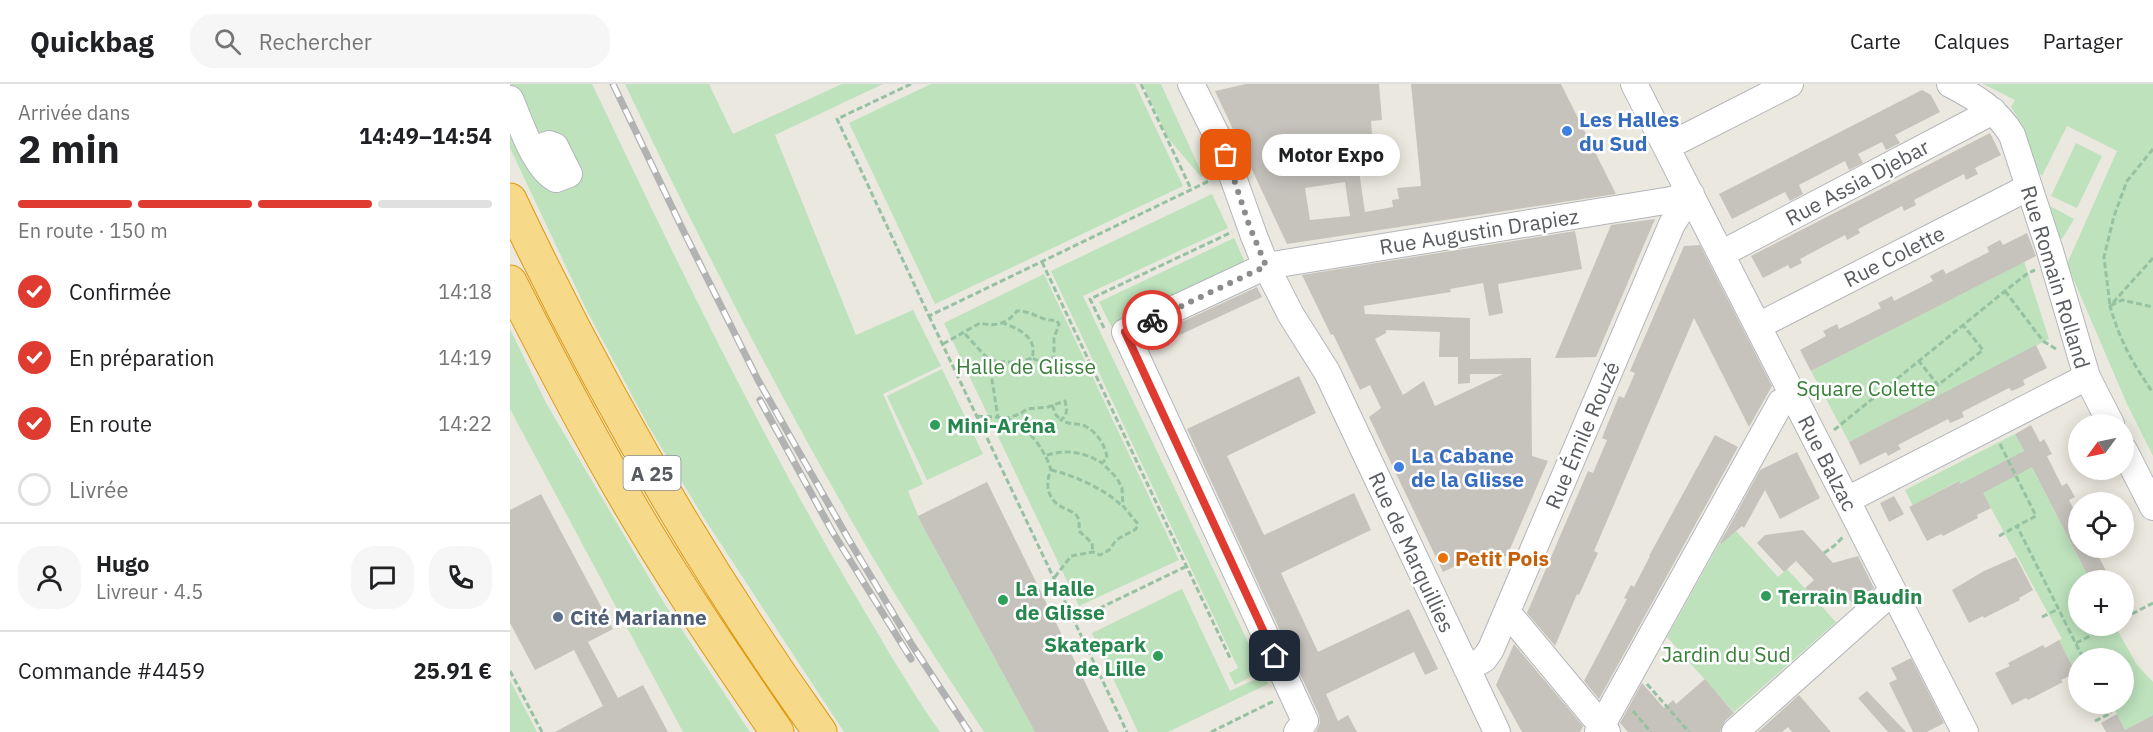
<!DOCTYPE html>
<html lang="fr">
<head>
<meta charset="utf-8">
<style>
  body { margin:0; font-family:"IBM Plex Sans",sans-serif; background:#f6f6f6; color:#202124; height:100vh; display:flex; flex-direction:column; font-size:22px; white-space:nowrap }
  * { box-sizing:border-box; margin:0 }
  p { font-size:20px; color:#757577 }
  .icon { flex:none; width:33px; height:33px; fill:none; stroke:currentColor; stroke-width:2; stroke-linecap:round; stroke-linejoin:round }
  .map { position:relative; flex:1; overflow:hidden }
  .panel { display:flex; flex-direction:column; background:#fff; width:510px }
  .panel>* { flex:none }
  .needle { width:39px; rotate:237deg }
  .fabs { position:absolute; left:1558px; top:330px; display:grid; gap:12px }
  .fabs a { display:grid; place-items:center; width:66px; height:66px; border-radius:50%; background:#fff; box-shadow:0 3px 15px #0003; font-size:30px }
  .pin { position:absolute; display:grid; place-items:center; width:51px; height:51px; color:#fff; margin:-26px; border-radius:12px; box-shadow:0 3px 9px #0006 }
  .courier { position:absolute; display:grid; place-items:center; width:60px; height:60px; margin:-30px; border:4px solid #e03b31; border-radius:50%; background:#fff; color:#222; box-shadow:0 2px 8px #0007 }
  .bubble { position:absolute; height:42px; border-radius:21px; background:#fff; box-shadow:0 3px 15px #0003; font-size:20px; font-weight:700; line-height:42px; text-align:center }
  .overview em { font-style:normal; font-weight:700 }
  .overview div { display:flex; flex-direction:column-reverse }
  .overview { display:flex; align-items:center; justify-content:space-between; height:102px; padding:0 18px }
  h1 { font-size:39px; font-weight:700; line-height:45px }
  .bar { display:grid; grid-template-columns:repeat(4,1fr); gap:9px 6px; align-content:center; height:72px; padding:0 18px }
  .bar i { height:8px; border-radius:4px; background:#e0e0e0 }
  .bar .selected { background:#e03b31 }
  .bar p { grid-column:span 4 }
  .line { display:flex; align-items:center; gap:15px; padding:0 18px; border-top:2px solid #e0e0e0 }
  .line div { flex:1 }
  .round { display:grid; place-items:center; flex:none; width:63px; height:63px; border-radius:24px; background:#f6f6f6 }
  ol { padding:0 18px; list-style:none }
  li { display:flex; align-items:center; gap:18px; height:66px }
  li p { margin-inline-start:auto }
  li .icon { padding:6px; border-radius:50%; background:#e03b31; color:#fff; stroke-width:4 }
  li:last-child { color:#757577 }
  li i { width:33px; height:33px; border:3px solid #e0e0e0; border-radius:50% }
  header { display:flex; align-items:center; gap:36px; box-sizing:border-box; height:84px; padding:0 30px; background:#fff; border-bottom:2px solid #e0e0e0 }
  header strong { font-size:28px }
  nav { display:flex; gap:33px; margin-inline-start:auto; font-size:21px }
  .search { width:420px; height:54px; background:#f6f6f6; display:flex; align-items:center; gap:15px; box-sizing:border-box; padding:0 21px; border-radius:24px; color:#757577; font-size:22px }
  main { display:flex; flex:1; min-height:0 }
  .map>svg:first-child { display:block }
</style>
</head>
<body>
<header>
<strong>Quickbag</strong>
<div class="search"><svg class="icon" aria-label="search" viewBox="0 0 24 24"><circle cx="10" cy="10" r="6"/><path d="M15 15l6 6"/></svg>Rechercher</div>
<nav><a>Carte</a><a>Calques</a><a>Partager</a></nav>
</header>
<main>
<section class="panel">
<div class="overview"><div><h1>2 min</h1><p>Arrivée dans</p></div><em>14:49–14:54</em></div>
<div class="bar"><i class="selected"></i><i class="selected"></i><i class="selected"></i><i></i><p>En route · 150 m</p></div>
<ol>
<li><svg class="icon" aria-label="check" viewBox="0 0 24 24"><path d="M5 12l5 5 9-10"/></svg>Confirmée<p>14:18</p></li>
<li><svg class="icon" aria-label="check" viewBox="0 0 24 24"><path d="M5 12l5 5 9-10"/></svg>En préparation<p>14:19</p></li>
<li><svg class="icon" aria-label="check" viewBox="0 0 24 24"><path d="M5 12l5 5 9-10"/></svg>En route<p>14:22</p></li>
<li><i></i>Livrée</li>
</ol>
<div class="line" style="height:108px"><a class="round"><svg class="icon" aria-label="person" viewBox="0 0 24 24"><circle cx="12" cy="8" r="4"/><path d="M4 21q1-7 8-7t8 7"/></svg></a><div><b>Hugo</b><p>Livreur · 4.5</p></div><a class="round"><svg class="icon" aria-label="chat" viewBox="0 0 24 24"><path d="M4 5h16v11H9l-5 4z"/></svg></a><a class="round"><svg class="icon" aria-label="phone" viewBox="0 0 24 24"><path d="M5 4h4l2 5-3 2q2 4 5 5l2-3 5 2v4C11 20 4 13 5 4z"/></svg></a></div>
<div class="line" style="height:78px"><div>Commande #4459</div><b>25.91 €</b></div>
</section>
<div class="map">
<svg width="1643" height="648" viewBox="0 0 1643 648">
  <rect width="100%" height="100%" fill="#ebe8df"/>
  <path fill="#bde2bc" d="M0 0H82C163 170 244 339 339 501 369 551 397 601 430 648H334L192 431 139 343 77 227 0 64Z
    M115 0H199L223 50 332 0H373L265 51 346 251 403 226 431 282 373 310 413 400 398 407 411 439 525 648H474C431 582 387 516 348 448 264 302 187 152 115 0Z
    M421 0H625L673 102 425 220 339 39Z
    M633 0H651L693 92 691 93 658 54Z
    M1473 0H1643V372L1617 320 1557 180 1607 67 1557 42 1532 92 1529 89 1511 39 1501 23 1505 16Z
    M1566 59 1592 72 1567 124 1541 112Z
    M702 110 718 144 573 212 758 600 658 648H628L582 549 672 505 720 607 746 595 744 591 725 601 719 589 728 584 541 187Z
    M1540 122 1564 135 1552 155 1550 154Z
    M724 154 737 182 603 246 589 218Z
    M1514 177 1539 255 1339 358 1301 287Z
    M534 190 669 476 569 522 434 239Z
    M0 245 36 319 154 519 240 648H173L0 325Z
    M432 285 473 370 417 396 377 312Z
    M1505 350 1580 496H1569V542H1605L1627 581 1643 598V631L1615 646 1602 620H1614V574H1569V594L1549 556 1552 555 1464 393 1450 400 1448 397 1414 415 1404 424 1395 406Z
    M1226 447 1268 493 1277 485 1326 538 1224 628 1157 553 1215 449 1219 453Z
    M0 596 27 648H0Z"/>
  <path fill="#c6c3bd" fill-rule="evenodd" d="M736 0H869L872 36 861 37 865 86 849 87 855 128 883 123 882 116 889 115 887 104 911 102 901 0H1051L1106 110 777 160 705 7ZM835 98 840 132 800 136 795 104Z
    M1412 6 1421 11 1430 28 1385 51 1390 59 1376 66 1372 58 1348 70 1353 79 1339 86 1335 77 1289 101 1293 110 1280 117 1275 108 1222 135 1209 110Z
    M1480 49 1491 71 1465 84 1468 90 1456 96 1454 90 1404 116 1406 121 1394 127 1392 122 1348 145 1350 149 1337 156 1335 151 1290 175 1292 179 1280 185 1278 181 1253 194 1241 172Z
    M1145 135 1086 273 1045 274 1101 141Z
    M1065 147 1072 185 988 200 993 229 979 232 973 199 940 205 941 208 854 222 855 230 960 234V275L1021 274 1022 372 1038 377 997 472 964 473 933 488 859 333 871 324 860 301 850 306 823 250 821 251 792 191ZM876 246 930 248 929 273H948V300L960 299V290H993L925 322 914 297 893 311 865 255 876 249Z
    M1517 149 1526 172 1301 287 1290 266 1316 252 1313 247 1327 240 1329 245 1371 224 1368 219 1382 212 1384 217 1423 197 1420 192 1433 185 1436 190 1479 168 1477 163 1490 156 1493 161Z
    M1190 161 1262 302 1239 343 1184 234 1084 467 1088 469 1069 511 1067 510 1045 562 1017 529 1078 387 1083 389 1097 356 1092 354 1109 312 1114 314 1125 289 1120 287 1174 162Z
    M747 203 752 213 639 265 635 255Z
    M1526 261 1537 284 1513 296 1515 301 1502 307 1499 304 1452 328 1454 333 1440 339 1438 335 1388 361 1391 365 1378 372 1376 368 1350 381 1339 358Z
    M789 292 806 329 717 372 754 451 844 409 861 446 771 489 808 568 899 525 928 585 915 591 904 568 816 610 828 637 838 631 847 648H806L810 639 809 631 677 345Z
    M1521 341 1530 358 1534 355 1542 370 1537 372 1552 402 1557 399 1565 413 1559 416 1569 435V464H1584L1601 496H1580L1522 383 1473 409 1481 424 1467 431 1468 434 1433 452 1431 450 1417 457 1399 423 1449 397 1450 400 1464 393 1514 367 1505 350Z
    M1205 351 1228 363 1089 615 1074 597 1117 515 1114 514 1121 501 1124 503 1140 472H1139Z
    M1287 368 1310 414 1270 435 1255 406 1234 444 1232 442 1211 460 1210 459 1250 386Z
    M477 398 572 592 599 648H525L411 439 408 432Z
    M31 410 103 545 78 558 108 614 133 601 158 648H45L93 622 64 566 25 586 0 539V426Z
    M1384 412 1394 430 1379 438 1370 419Z
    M1293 446 1323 479 1348 472 1364 504 1344 521 1329 504 1310 520 1295 504 1304 496 1286 477 1274 488 1247 459 1255 451Z
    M1506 473 1523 506 1509 514 1510 516 1474 534 1473 532 1459 539 1442 506 1474 487Z
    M1549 556 1566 589 1551 596 1553 598 1518 616 1516 614 1502 621 1485 589 1500 582 1498 579 1533 561 1535 564Z
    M1004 560 1073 642 1070 648H1012L986 601Z
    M1401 574 1434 639 1417 648H1403L1379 599 1387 595 1381 584Z
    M1195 595 1224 629 1215 637 1210 648H1118L1110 639 1132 599 1154 624 1163 616 1166 620Z
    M1357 607 1396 648H1378L1348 614Z
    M1289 611 1321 648H1282L1278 643 1272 648H1248Z
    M1607 630 1615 646 1643 631V648H1596L1591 639Z"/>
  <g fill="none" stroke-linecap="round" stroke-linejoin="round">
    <defs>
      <path id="minor" d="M681 0 724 86
        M1124 0 1455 648
        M0 15C10 37 24 84 46 95L59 90 45 62 39 60 23 66
        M1156 63 1280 0
        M715 71 744 152 756 182 781 231 817 288 987 648
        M1211 170 1483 27
        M1248 242 1519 103
        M1577 293 1601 340
        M1614 366 1643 423
        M1337 416 1577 293 1540 167 1502 51C1487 26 1465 13 1440 0
        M997 528 1097 648
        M957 585 974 575 981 565 1162 140 1181 110
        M787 648 795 637 615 248 756 182 1161 116 1181 110
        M1088 648 1271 318 1284 312
        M1225 648 1383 507"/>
      <path id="highway" d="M0 116C88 302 190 480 310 648
        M0 198C41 279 83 360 130 438 173 510 220 579 267 648"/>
    </defs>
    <use href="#minor" stroke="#b2b6ba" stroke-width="28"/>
    <use href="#highway" stroke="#df990b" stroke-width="35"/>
    <path stroke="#96c2a2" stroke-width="3" stroke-dasharray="6 3" stroke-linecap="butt" d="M401 0 327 35 419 232 701 96
      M631 0 681 105
      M1643 65 1617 97 1604 132 1594 173 1600 222 1612 216 1643 223
      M1643 174 1600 222C1610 257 1622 278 1643 309
      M532 178 721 576
      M1495 207 1533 257 1546 265
      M419 232 617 648
      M594 244 580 215 722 148
      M455 250 479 276 488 334
      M433 260 470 239C485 243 497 240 507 227 524 227 532 238 546 236L549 240 544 254V273C536 279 530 278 522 274 528 254 510 245 493 239
      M480 276C496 278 507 280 522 274
      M1408 276 1428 301 1473 266 1453 241
      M542 321 546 331 551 336
      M467 332 497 334 510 330 517 325 538 323 555 317C557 326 558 330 551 336 559 341 567 339 575 342 587 348 596 362 597 374L592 379 607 394 612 404 613 422 628 440 626 445C615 452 605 453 601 465L590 471 583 468 561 472 544 494
      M499 335C519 344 535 366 541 386 535 399 537 414 550 422 555 425 563 427 567 432 570 437 569 442 569 447L582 459 583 468
      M1324 346 1495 207 1518 189 1525 186
      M1490 360 1526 432 1507 442 1573 574
      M537 371C557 365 574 368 592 379
      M541 386C563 391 595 405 611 421
      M1489 452 1507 442
      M1314 469 1324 462 1333 453
      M1532 533 1548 525
      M1614 534 1643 519
      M565 536 677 482
      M1566 559 1600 542
      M0 587 32 648
      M1137 600 1179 648
      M1123 627 1141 648
      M1585 637 1601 629 1596 620
      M701 648 764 617"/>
    <use href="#minor" stroke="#fff" stroke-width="26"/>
    <use href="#highway" stroke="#f7d98a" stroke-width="33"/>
    <defs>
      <path id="rail" d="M103 0 173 146 248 296 339 456 402 561 459 648
        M250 316 322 447 401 575"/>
    </defs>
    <use href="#rail" stroke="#b1b2b2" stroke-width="7"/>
    <use href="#rail" stroke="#fff" stroke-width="4.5" stroke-dasharray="14" stroke-linecap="butt"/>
  </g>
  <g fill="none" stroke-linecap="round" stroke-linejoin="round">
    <path stroke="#8b8d8c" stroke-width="6" stroke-dasharray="0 10.8" d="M642 236 756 182 739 141 716 71"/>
    <path stroke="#e03b31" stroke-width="8" d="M642 236 615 248 765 572"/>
  </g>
  <g fill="#3f7fe0" stroke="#fff" stroke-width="2">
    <circle cx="1057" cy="47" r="6"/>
    <circle cx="889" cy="383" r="6"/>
  </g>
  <g fill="#2e9e5b" stroke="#fff" stroke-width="2">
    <circle cx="425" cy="341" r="6"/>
    <circle cx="1256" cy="512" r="6"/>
    <circle cx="493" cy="516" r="6"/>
    <circle cx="648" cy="572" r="6"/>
  </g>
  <circle fill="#e8710a" stroke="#fff" stroke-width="2" cx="933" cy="474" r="6"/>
  <circle fill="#5c6f8a" stroke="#fff" stroke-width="2" cx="48" cy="533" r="6"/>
  <g text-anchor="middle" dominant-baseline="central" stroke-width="5" stroke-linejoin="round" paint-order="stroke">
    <rect fill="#fff" stroke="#8a8d90" stroke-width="1.5" x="113.5" y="372" width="57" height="34" rx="4.5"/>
    <g font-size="20" font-weight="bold" fill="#585c60">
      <text x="142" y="389">A 25</text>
    </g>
    <g font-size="21" font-weight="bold" fill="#366cbe" stroke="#fff" text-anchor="start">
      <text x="1069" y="35">Les Halles<tspan x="1069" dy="24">du Sud</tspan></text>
      <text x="901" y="371">La Cabane<tspan x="901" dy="24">de la Glisse</tspan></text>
    </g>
    <g font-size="21" fill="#585c60" stroke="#fff">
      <text transform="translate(1347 98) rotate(-28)">Rue Assia Djebar</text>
      <text transform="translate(969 147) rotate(-9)">Rue Augustin Drapiez</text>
      <text transform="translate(1384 172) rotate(-27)">Rue Colette</text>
      <text transform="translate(1546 193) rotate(73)">Rue Romain Rolland</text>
      <text transform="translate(1072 351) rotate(-67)">Rue Émile Rouzé</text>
      <text transform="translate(1318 379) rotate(63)">Rue Balzac</text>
      <text transform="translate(902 468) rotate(65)">Rue de Marquillies</text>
    </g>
    <g font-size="21" fill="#38803a" stroke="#fff">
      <text x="516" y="282">Halle de Glisse</text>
      <text x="1356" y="304">Square Colette</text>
      <text x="1216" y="570">Jardin du Sud</text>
    </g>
    <g font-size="21" font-weight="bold" fill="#27864d" stroke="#fff" text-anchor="start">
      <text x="437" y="341">Mini-Aréna</text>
      <text x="505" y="504">La Halle<tspan x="505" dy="24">de Glisse</tspan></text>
      <text x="1268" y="512">Terrain Baudin</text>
      <text x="636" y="560" text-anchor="end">Skatepark<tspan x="636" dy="24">de Lille</tspan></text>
    </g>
    <g font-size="21" font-weight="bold" fill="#c56008" stroke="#fff" text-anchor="start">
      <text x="945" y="474">Petit Pois</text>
    </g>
    <g font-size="21" font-weight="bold" fill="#4e5e75" stroke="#fff" text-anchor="start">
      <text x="60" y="533">Cité Marianne</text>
    </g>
  </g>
</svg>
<div class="fabs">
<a><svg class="needle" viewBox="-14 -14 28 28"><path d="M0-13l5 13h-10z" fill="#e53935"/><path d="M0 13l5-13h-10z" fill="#757577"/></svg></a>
<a><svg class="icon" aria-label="locate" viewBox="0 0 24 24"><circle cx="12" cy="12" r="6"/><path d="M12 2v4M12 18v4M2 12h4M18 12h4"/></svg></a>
<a>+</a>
<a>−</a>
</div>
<div class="pin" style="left:716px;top:71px;background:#ea580c"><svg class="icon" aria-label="bag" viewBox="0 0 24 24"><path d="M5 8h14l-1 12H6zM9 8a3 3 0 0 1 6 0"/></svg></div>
<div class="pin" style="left:765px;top:572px;background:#1f2937"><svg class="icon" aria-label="home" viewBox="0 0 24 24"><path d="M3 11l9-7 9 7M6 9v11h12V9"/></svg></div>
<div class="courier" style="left:642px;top:236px"><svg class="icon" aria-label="bike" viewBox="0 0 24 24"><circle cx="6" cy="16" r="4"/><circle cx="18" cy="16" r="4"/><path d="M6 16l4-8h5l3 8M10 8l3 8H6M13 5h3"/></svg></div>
<div class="bubble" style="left:752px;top:50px;width:138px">Motor Expo</div>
</div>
</main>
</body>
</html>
